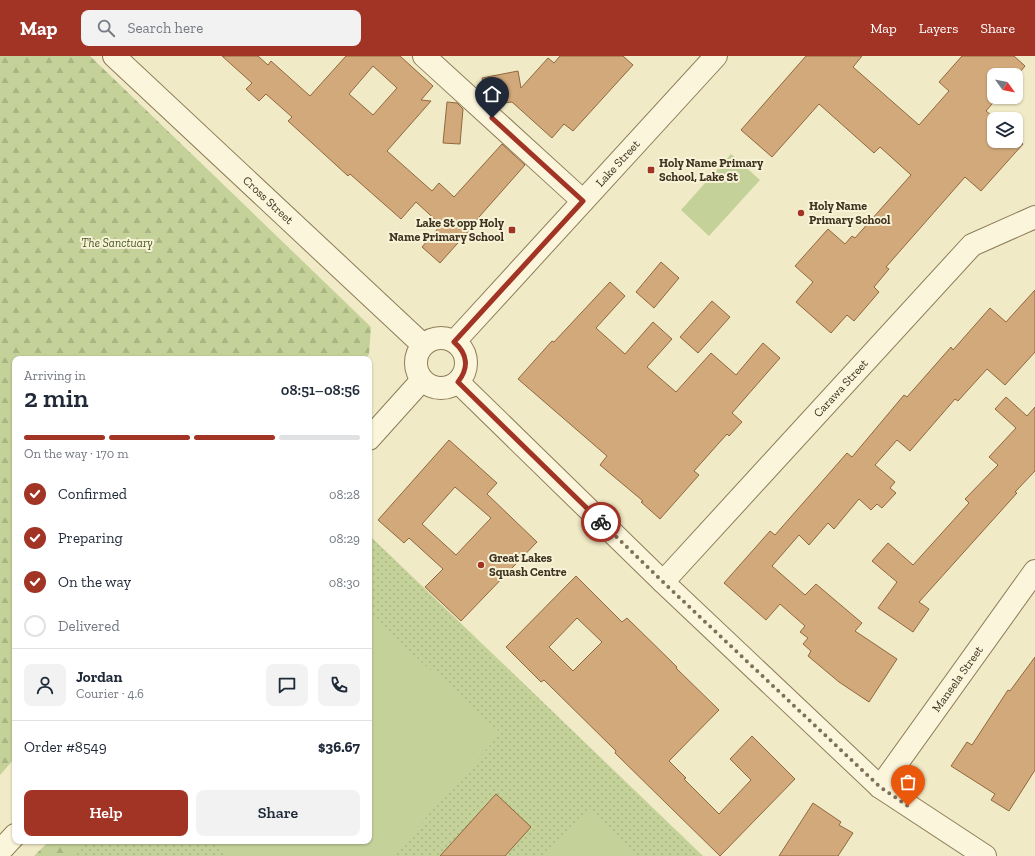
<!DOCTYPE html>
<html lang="en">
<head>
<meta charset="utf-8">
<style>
  body { margin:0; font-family:"Zilla Slab",serif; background:#f2f2f3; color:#1f2937; height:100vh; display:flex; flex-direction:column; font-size:15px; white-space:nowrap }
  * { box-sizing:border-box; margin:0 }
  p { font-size:13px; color:#747a83 }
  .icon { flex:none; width:22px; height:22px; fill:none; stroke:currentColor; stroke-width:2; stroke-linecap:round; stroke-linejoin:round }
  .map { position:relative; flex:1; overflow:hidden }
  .side { position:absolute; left:12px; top:300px; width:360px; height:488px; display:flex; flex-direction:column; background:#fff; border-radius:8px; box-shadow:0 1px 3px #0004 }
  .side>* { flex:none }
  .needle { width:26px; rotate:123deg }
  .buttons { position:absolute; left:987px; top:12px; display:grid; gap:8px }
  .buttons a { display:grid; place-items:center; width:36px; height:36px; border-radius:8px; background:#fff; box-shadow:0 1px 3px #0004; font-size:20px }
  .pin { position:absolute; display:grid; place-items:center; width:34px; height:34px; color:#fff; margin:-41px -17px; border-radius:50% 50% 50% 0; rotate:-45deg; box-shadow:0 0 4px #0007 }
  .pin .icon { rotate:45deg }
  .courier { position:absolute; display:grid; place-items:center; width:40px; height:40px; margin:-20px; border:3px solid #a23426; border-radius:50%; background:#fff; color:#222; box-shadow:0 1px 5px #0007 }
  .headline em { font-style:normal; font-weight:600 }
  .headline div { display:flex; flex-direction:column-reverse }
  .headline { display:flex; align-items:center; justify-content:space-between; height:68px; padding:0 12px }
  h1 { font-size:26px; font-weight:600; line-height:30px }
  .bar { display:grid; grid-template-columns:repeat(4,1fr); gap:6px 4px; align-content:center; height:48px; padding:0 12px }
  .bar i { height:5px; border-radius:3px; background:#e0e1e3 }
  .bar .current { background:#a23426 }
  .bar p { grid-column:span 4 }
  .line { display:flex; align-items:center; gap:10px; padding:0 12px; border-top:1px solid #e0e1e3 }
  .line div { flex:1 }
  .round { display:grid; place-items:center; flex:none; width:42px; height:42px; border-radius:8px; background:#f2f2f3 }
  ol { padding:0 12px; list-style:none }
  li { display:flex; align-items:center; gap:12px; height:44px }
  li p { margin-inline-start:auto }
  li .icon { padding:4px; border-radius:50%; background:#a23426; color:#fff; stroke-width:4 }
  li:last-child { color:#747a83 }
  li i { width:22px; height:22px; border:2px solid #e0e1e3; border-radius:50% }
  .cta { display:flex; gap:8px; margin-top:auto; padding:8px 12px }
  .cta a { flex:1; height:46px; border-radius:8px; background:#a23426; color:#fff; font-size:16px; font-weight:600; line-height:46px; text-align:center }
  .cta a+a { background:#f2f2f3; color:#1f2937 }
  header { display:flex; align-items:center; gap:24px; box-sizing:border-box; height:56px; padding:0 20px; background:#a23426; color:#fff }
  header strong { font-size:19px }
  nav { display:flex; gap:22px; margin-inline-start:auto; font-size:14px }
  .search { width:280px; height:36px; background:#f2f2f3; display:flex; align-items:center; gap:10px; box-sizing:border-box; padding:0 14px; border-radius:8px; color:#747a83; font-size:15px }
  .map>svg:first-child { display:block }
</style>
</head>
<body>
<header>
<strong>Map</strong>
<div class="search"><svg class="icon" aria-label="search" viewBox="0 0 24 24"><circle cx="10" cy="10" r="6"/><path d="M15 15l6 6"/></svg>Search here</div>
<nav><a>Map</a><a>Layers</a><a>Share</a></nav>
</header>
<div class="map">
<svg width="1035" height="800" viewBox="0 0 1035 800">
  <defs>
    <pattern id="grass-dots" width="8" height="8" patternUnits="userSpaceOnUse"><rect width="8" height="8" fill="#c4d199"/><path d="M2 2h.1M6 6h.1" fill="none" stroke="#a9b483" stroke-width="1.8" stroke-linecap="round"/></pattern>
    <pattern id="forest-firs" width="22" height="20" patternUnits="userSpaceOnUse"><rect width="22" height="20" fill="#c4d199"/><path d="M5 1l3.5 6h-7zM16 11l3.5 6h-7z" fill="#a9b483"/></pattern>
  </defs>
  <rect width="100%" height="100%" fill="#f1eac6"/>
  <path fill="url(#grass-dots)" d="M369 479 703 800H47L61 785H369Z"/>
  <path fill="url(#forest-firs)" d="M0 0H90L371 271 369 298 366 303H15V702L0 719Z
    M49 785H89L73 800H34Z"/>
  <path fill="#c4d199" d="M731 98 760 124 709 180 681 154Z
    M369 559 501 677 394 798 395 800H231L214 785H369Z
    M588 755 638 800H547Z"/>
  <path fill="#d2a97a" stroke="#90683e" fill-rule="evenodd" d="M222 0H258L268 9 271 5 310 40 346 0H400L433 30 421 44 431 45 387 95 432 135 439 127 454 141 502 88 525 109 472 169 473 170 440 207 422 191 441 169 416 146 401 163 350 118 348 120 288 65 292 61 266 38 259 45 246 33 252 27ZM373 10 397 32 373 59 349 38Z
    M560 0H623L633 9 573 75 564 68 552 82 512 46 504 47 502 35 485 38 482 22 518 15 521 32 548 2 554 7Z
    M806 0H862L853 11 919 69 949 35 939 26 962 0H1014L1025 10 1016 21V19H994V41H998L986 55 996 63H994V85H1016V81L1023 88 981 135 965 121 886 211 889 213 874 231 879 236 854 265 847 259 831 277 796 246 813 226 795 210 828 173 845 188 852 180 855 182 911 119 880 91 874 97 819 48 772 101 741 74Z
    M447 46 457 47 463 53 460 88 443 87Z
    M661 206 679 222 654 252 636 236Z
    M610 226 625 240 596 272 625 298 653 266 672 283 647 311 676 336 711 297 736 319 763 287 780 302 732 357 742 366 729 380 727 378 694 415 699 419 660 463 641 446 643 445 600 409 607 400 518 323 552 285 554 286Z
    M1035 234V296L1005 329 987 313 958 345 955 343 910 395 897 384 875 409 895 426 890 432 896 437 882 452 877 448 871 454 859 443 834 473 828 467 809 489 799 479 772 510 805 539 816 528 862 567 855 575 897 603 869 646 839 626 808 600 811 595 803 588 808 582 800 576 805 570 780 548 766 564 724 527 770 475 775 479 847 397 852 401 904 339 907 341 951 291 953 294 990 252 1006 266Z
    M712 245 730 261 698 297 680 281Z
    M1006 341 1027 360 1035 351V415L1015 436 1017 437 919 546 929 553 913 576 878 552 897 526 872 505 888 487 913 509 969 447 965 443 998 409 989 401 1016 372 995 353Z
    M449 384 497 427 487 438 537 486 461 565 425 531 443 513 409 482 404 487 378 464ZM455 431 491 462 456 499 422 468Z
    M576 520 622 566 627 562 677 611 676 612 719 654 669 705 686 722 684 723 719 758 751 724 730 703 752 680 795 723 720 800 615 697 616 695 544 624 541 626 506 591ZM577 562 602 586 573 615 549 591Z
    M1035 601V714L1009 755 991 744 995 738 951 710 967 686 972 689 1008 634 1010 635Z
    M496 738 531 771 505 800H440Z
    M813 747 841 766 839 769 853 777 838 800H779Z"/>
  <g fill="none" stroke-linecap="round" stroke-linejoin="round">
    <defs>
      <g id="minor">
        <path id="s1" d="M114 0 423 289"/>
        <path d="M424 0 583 145"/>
        <circle cx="441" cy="307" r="25"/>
        <path id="s2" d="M455 285 716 0"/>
        <path d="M458 326 663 526 880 731 985 800"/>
        <path d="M369 383 422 324"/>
        <path id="s3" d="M663 526 972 189 1035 161"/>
        <path id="s4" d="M880 731 1035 515"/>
        <path d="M0 795 15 779"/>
      </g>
    </defs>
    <use href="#minor" stroke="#8f7c5a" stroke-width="24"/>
    <use href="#minor" stroke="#fbf5db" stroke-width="22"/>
  </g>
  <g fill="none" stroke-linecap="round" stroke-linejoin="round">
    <path stroke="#7d7259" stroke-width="4" stroke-dasharray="0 7.2" d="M601 466 663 526 880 731 908 750"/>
    <path stroke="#a23426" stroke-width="5" d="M492 62 583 145 454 286C468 298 469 312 458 326L601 466"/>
  </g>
  <g fill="#a23426" stroke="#f8f2d7" stroke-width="1.5">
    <rect x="647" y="110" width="8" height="8" rx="2"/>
    <circle cx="801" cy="157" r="4"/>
    <rect x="508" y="170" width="8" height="8" rx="2"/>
    <circle cx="481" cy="509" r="4"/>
  </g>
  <g text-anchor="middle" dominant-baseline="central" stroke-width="4" stroke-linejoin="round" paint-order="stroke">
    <g font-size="12" fill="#3e321f" stroke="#f8f2d7">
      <text stroke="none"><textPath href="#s2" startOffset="241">Lake Street</textPath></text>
      <text stroke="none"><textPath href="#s1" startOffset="211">Cross Street</textPath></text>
      <text stroke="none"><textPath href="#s3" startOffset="263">Carawa Street</textPath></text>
      <text stroke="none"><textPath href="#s4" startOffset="133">Maneela Street</textPath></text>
    </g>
    <g font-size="12" font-weight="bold" fill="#3e321f" stroke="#f8f2d7" text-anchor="start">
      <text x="659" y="107">Holy Name Primary<tspan x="659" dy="14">School, Lake St</tspan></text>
      <text x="809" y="150">Holy Name<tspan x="809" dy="14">Primary School</tspan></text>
      <text x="504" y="167" text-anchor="end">Lake St opp Holy<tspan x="504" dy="14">Name Primary School</tspan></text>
      <text x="489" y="502">Great Lakes<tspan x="489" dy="14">Squash Centre</tspan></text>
    </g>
    <g font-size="12" font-style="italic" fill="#475c24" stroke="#f8f2d7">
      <text x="117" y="187">The Sanctuary</text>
    </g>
  </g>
</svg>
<div class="buttons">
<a><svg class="needle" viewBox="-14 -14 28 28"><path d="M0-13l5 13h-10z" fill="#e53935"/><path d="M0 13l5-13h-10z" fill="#747a83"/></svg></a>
<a><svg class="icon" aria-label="layers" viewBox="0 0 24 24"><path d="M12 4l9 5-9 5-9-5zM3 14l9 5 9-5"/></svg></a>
</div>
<div class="pin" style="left:908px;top:750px;background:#ea580c"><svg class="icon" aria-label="bag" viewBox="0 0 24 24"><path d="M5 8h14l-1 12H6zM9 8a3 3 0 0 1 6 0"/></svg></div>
<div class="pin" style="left:492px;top:62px;background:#1f2937"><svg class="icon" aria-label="home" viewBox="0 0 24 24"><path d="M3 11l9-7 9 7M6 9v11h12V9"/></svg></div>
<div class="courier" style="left:601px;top:466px"><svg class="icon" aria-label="bike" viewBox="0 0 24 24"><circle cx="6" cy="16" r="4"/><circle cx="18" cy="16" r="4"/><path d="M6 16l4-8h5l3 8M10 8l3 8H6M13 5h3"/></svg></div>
<section class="side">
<div class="headline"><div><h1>2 min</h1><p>Arriving in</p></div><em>08:51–08:56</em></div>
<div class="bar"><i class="current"></i><i class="current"></i><i class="current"></i><i></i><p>On the way · 170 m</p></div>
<ol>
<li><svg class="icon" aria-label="check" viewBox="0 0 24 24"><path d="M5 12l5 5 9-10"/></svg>Confirmed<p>08:28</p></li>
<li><svg class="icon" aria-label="check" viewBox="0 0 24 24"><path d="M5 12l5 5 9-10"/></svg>Preparing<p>08:29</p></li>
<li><svg class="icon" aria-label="check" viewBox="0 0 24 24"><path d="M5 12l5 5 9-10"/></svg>On the way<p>08:30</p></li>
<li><i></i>Delivered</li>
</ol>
<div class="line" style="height:72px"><a class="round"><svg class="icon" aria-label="person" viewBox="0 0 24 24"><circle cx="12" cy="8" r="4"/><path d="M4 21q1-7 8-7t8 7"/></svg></a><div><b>Jordan</b><p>Courier · 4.6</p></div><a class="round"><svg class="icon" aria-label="chat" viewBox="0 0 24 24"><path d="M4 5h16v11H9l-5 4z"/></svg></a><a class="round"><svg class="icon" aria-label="phone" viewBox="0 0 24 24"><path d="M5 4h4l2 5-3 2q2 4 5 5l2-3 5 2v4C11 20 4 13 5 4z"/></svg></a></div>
<div class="line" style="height:52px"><div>Order #8549</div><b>$36.67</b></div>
<div class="cta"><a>Help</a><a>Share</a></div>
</section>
</div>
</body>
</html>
